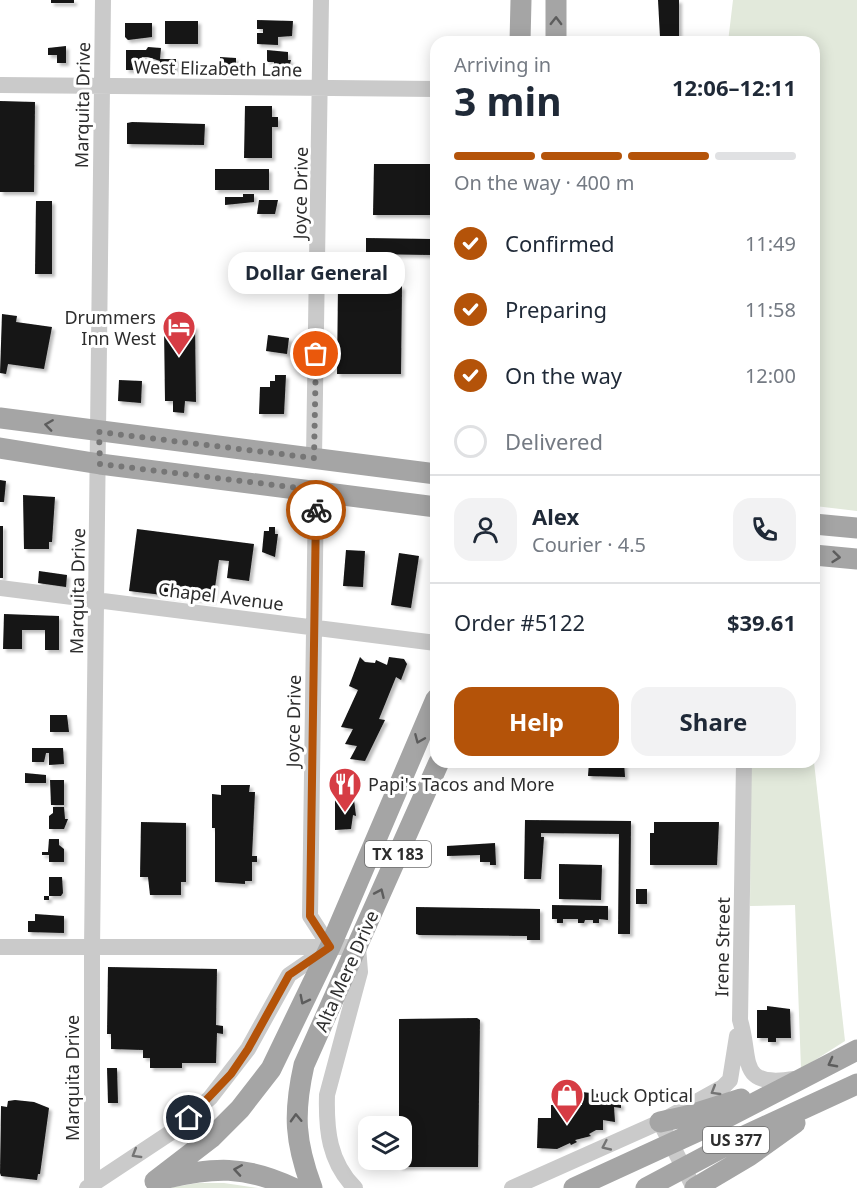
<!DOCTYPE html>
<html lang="en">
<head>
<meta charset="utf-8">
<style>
  body { margin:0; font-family:"Noto Sans",sans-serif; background:#f2f2f3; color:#1f2937; height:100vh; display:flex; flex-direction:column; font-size:22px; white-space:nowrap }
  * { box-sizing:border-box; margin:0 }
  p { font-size:20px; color:#747a83 }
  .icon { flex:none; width:33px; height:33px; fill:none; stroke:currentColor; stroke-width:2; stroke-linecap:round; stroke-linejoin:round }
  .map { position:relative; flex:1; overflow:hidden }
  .sheet { position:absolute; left:430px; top:36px; width:390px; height:732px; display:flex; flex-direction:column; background:#fff; border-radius:18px; box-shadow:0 3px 15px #0003 }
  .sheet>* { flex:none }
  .tools { position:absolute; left:358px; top:1116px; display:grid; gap:12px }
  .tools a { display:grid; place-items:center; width:54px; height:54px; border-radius:12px; background:#fff; box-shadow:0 3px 15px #0003; font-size:30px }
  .pin { position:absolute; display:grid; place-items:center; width:51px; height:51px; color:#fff; margin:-26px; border:3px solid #fff; border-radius:50%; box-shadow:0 2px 6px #0007 }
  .courier { position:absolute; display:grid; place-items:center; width:60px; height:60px; margin:-30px; border:4px solid #b45309; border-radius:50%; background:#fff; color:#222; box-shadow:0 2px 8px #0007 }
  .bubble { position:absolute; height:42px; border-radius:18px; background:#fff; box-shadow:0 3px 15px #0003; font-size:20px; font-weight:700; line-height:42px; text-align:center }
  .headline em { font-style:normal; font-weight:700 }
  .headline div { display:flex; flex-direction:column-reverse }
  .headline { display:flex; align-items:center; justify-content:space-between; height:102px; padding:0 24px }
  h1 { font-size:39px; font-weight:700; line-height:45px }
  .bar { display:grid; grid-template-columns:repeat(4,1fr); gap:9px 6px; align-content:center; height:72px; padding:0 24px }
  .bar i { height:8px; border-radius:4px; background:#e0e1e3 }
  .bar .current { background:#b45309 }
  .bar p { grid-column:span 4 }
  .line { display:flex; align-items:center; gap:15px; padding:0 24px; border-top:2px solid #e0e1e3 }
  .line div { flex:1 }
  .round { display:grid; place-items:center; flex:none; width:63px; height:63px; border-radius:18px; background:#f2f2f3 }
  ol { padding:0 24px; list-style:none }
  li { display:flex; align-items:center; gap:18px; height:66px }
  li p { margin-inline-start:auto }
  li .icon { padding:6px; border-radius:50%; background:#b45309; color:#fff; stroke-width:4 }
  li:last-child { color:#747a83 }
  li i { width:33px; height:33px; border:3px solid #e0e1e3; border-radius:50% }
  .primary-button { display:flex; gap:12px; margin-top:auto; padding:12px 24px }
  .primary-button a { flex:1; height:69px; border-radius:18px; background:#b45309; color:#fff; font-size:24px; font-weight:700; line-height:69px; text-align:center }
  .primary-button a+a { background:#f2f2f3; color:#1f2937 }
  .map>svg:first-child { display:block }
</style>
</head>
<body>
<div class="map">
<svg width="857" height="1188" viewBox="0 0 857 1188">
  <defs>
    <filter id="shadow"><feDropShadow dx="3" dy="3" stdDeviation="1.5" flood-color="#0004"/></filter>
  </defs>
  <rect width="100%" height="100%" fill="#fff"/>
  <path fill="#e2e9db" d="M733 0H857V511L815 506 814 42H728Z
    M751 762H814L845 1041 801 1069 795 905 750 906Z
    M198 1183H224L258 1188H168Z"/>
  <path fill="#141414" filter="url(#shadow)" d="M51 0H74V3H51Z
    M658 0H679V37H660Z
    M257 20 293 21 292 36 278 37V45L257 44V33H263V29H257Z
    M165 21H198V44H165Z
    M125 23H152V37L128 40 125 37Z
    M66 46V63H57V55H48V48Z
    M148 47 161 48 160 59H176L175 72 160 71V61L148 57H142V70H126V50H146Z
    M267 50 288 52V60H291L288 72H274V62H267Z
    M220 57 236 58V73H220Z
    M0 101 35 102 34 192H0Z
    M245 106H272V117H278V127H272V158H244Z
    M132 122 205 124 204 145 127 144V123Z
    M374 164H436V215H373Z
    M215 169H269V190H215Z
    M243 194H254V202L225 205V197H243Z
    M259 200H278L275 214H257Z
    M36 201H52V274H35Z
    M366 238 432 239V255L366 254Z
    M338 285 402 286 401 374H337Z
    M2 314 17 316 16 322 52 327 44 369 8 364 6 374 0 373Z
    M164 326H195L196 402 185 401 184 413 173 412V401H165Z
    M268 335 289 338 287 354 266 351Z
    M275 375H286L284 414H259L260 387H270V381H275Z
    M119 380 142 381 141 403 118 401Z
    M0 480 6 481 4 502H0Z
    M23 495 55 497 52 542H49V549H24Z
    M0 526H3V578H0Z
    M269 527H275V534H278L275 557 262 552 264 531H269Z
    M137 529 254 544 249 581 227 578 229 561 219 560 213 601 129 591Z
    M346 550 365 551 363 587 343 586Z
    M399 553 419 556 411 608 391 605Z
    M39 571 67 575 66 587 38 583Z
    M4 614 59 616V650H45V630H22V649H3Z
    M360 657 365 662 375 663 376 660 387 665 389 657 404 659 407 664 401 680 396 677 379 719 385 720 365 761 350 759 357 746 345 744 353 729 341 727 358 690 349 686Z
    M50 715H67L69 732H50Z
    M32 748H63L64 764 49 765V753H46L44 762H32Z
    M589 762H624L625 777 588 776Z
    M25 773 46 775V783H25Z
    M50 780H64V805H51Z
    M221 785H250L249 792H255L252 856H257V862H252V881H245V884L215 882V828H212V794L221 795Z
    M335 795 350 794 351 800H354L356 816 353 815 351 829 335 830Z
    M53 807H64L65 819H68L64 829H49V816L53 813Z
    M525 820 631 821 630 934H618L619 834 541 833V837H544L541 879H524Z
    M141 822 186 823V882H181V895H150L148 877H140Z
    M654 822H719L717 865H650V833H654Z
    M49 839H59V845L64 849V862H49V855H42V852H48Z
    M495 843 496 865H490V862H480V855L447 856V846Z
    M559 864 602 865 601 900 559 899Z
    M49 877H62L63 893 61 896H49V900H44V896H49Z
    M636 889H647V904H636Z
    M552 905 608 906V920L599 919V923H593V920H585L584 923H578V919H563V923H557V919H552Z
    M416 907 540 909V940H527V936L419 935 416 934Z
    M35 914 64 916V933L28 932V921H35Z
    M108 967 217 969 216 1025 223 1026V1034L217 1033 216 1063H182V1068H150V1058H143V1050L111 1049V1034H107Z
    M767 1006 790 1009 791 1038H776V1042H768V1038H757V1010H767Z
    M477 1018 480 1020 478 1167H399V1160H402V1126H399V1019Z
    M107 1068H117L118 1103H108Z
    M608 1090H614V1103H621V1108L614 1107 615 1122 603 1120V1130H596L589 1134 591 1136 575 1140 577 1142 571 1145 570 1143 557 1149 537 1148 538 1118H551V1105H582V1092L608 1095Z
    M15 1100 34 1102 49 1108 40 1174H38L37 1180 1 1176 0 1173 1 1106 7 1107 8 1101Z"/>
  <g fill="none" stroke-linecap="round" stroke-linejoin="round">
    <path stroke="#cacaca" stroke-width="16" d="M0 85 436 89
      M314 458 321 0
      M316 490 310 916 330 947
      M0 588 436 643
      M744 762 740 1020C752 1059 736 1088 794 1079
      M0 947H358L360 972 327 1095C326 1130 329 1162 355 1188
      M660 1122 694 1188
      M92 1183V949L103 0
      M87 1188 170 1133 210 1098 248 1049 289 975 330 947
      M512 1188 660 1122 723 1087 730 1080 737 1036"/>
    <path stroke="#a5a5a5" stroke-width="21" d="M520 42 521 0
      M556 42V0
      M0 418 436 474
      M0 448 100 464 436 507
      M814 524 857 528
      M814 555 857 559
      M660 1122 687 1116 741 1099
      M163 1179C213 1167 245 1165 293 1188
      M155 1181 211 1138 240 1109 271 1069 330 947 436 699
      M312 1188C295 1142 293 1114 304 1065L439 762
      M574 1188 718 1122 857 1050
      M646 1188 742 1137 857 1084
      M695 1188 749 1156 795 1123"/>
  </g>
  <defs><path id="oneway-chevron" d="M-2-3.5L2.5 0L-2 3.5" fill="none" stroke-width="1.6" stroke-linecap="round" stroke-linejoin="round" transform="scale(1.5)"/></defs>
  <g stroke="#5d5d5d">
    <use href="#oneway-chevron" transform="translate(556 21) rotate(-89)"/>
    <use href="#oneway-chevron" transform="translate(49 425) rotate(-172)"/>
    <use href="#oneway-chevron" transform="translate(836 557) rotate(6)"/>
    <use href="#oneway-chevron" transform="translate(419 739) rotate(113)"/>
    <use href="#oneway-chevron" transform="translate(380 893) rotate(-66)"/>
    <use href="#oneway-chevron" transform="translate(304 1000) rotate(117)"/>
    <use href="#oneway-chevron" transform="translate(832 1063) rotate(152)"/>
    <use href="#oneway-chevron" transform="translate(296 1118) rotate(-92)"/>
    <use href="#oneway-chevron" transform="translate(238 1170) rotate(-171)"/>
  </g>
  <g stroke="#747474">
    <use href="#oneway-chevron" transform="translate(715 1091) rotate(149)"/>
    <use href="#oneway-chevron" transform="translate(606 1146) rotate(155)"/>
    <use href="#oneway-chevron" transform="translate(136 1154) rotate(149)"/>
  </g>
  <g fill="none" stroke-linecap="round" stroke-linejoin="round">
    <path stroke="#767676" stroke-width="6" stroke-dasharray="0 10.8" d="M316 510V490L100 464 99 432 314 458 316 354"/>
    <path stroke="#b45309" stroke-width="8" d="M189 1118 231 1074 248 1049 289 975 330 947 310 916 316 510"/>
  </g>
  <defs>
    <symbol id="hotel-pin" viewBox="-11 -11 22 30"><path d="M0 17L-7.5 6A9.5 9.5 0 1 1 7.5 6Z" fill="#d63c44" stroke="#fff"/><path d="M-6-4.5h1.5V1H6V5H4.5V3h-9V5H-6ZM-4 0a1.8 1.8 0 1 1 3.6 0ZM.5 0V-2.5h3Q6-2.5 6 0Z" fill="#fff"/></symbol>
    <symbol id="restaurant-pin" viewBox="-11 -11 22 30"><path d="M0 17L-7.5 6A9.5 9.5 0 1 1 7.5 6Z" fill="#d63c44" stroke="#fff"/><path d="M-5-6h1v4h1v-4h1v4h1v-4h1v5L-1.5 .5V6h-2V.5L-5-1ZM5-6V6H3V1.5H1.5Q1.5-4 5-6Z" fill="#fff"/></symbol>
    <symbol id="shop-pin" viewBox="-11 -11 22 30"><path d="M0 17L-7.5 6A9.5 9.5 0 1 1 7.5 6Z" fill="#d63c44" stroke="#fff"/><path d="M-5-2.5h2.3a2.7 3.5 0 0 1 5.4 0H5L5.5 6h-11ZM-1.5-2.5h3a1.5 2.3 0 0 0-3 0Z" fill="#fff"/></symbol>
  </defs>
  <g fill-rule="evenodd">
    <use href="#hotel-pin" x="160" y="308" width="38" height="52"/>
    <use href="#restaurant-pin" x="326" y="765" width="38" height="52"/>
    <use href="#shop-pin" x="548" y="1076" width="38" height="52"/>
  </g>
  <g text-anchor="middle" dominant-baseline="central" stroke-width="6" stroke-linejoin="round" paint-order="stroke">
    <g fill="#fff" stroke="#6c6c6c" stroke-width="1.5">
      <rect x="365" y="841" width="66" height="26" rx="4.5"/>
      <rect x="703" y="1127" width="66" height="26" rx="4.5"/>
    </g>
    <g font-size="16" font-weight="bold" fill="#2d2d2d">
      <text x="398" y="854">TX 183</text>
      <text x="736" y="1140">US 377</text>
    </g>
    <g font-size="18" fill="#2d2d2d" stroke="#fff">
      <text transform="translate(218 68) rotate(1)">West Elizabeth Lane</text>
      <text transform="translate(82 105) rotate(-89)">Marquita Drive</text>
      <text transform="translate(300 193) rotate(-89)">Joyce Drive</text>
      <text transform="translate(77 591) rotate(-89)">Marquita Drive</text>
      <text transform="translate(221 596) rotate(7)">Chapel Avenue</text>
      <text transform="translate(293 721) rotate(-89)">Joyce Drive</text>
      <text transform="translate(722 947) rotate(-89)">Irene Street</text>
      <text transform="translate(346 971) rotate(-66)">Alta Mere Drive</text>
      <text transform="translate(72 1078) rotate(-90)">Marquita Drive</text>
    </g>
    <g font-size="18" fill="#2d2d2d" stroke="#fff" text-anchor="start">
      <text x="156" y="317" text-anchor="end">Drummers<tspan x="156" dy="21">Inn West</tspan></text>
      <text x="368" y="784">Papi's Tacos and More</text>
      <text x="590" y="1095">Luck Optical</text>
    </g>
  </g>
</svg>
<div class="tools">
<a><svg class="icon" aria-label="layers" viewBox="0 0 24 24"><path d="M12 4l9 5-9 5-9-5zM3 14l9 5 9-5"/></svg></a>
</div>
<div class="pin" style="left:316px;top:354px;background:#ea580c"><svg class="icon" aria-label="bag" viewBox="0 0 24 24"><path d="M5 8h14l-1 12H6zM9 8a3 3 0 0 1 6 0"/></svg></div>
<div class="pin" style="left:189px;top:1118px;background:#1f2937"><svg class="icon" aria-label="home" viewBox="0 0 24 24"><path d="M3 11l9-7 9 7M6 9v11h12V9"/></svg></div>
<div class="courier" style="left:316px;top:510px"><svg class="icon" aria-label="bike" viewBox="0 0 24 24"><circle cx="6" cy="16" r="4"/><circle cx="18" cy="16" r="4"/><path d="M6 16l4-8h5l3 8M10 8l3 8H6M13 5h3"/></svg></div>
<div class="bubble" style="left:228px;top:252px;width:177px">Dollar General</div>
<section class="sheet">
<div class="headline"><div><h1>3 min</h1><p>Arriving in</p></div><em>12:06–12:11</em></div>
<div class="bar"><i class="current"></i><i class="current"></i><i class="current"></i><i></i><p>On the way · 400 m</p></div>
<ol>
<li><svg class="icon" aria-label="check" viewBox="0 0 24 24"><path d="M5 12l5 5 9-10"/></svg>Confirmed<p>11:49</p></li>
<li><svg class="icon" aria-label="check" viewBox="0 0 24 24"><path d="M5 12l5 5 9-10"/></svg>Preparing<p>11:58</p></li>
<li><svg class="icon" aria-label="check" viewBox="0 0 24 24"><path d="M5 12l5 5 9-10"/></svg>On the way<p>12:00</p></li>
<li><i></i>Delivered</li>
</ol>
<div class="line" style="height:108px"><a class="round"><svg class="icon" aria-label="person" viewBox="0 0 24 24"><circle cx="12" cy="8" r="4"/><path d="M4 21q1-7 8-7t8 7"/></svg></a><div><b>Alex</b><p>Courier · 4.5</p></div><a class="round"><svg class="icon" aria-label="phone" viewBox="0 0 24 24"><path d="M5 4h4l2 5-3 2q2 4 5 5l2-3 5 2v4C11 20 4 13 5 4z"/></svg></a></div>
<div class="line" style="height:78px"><div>Order #5122</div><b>$39.61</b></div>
<div class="primary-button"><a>Help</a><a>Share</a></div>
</section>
</div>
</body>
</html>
